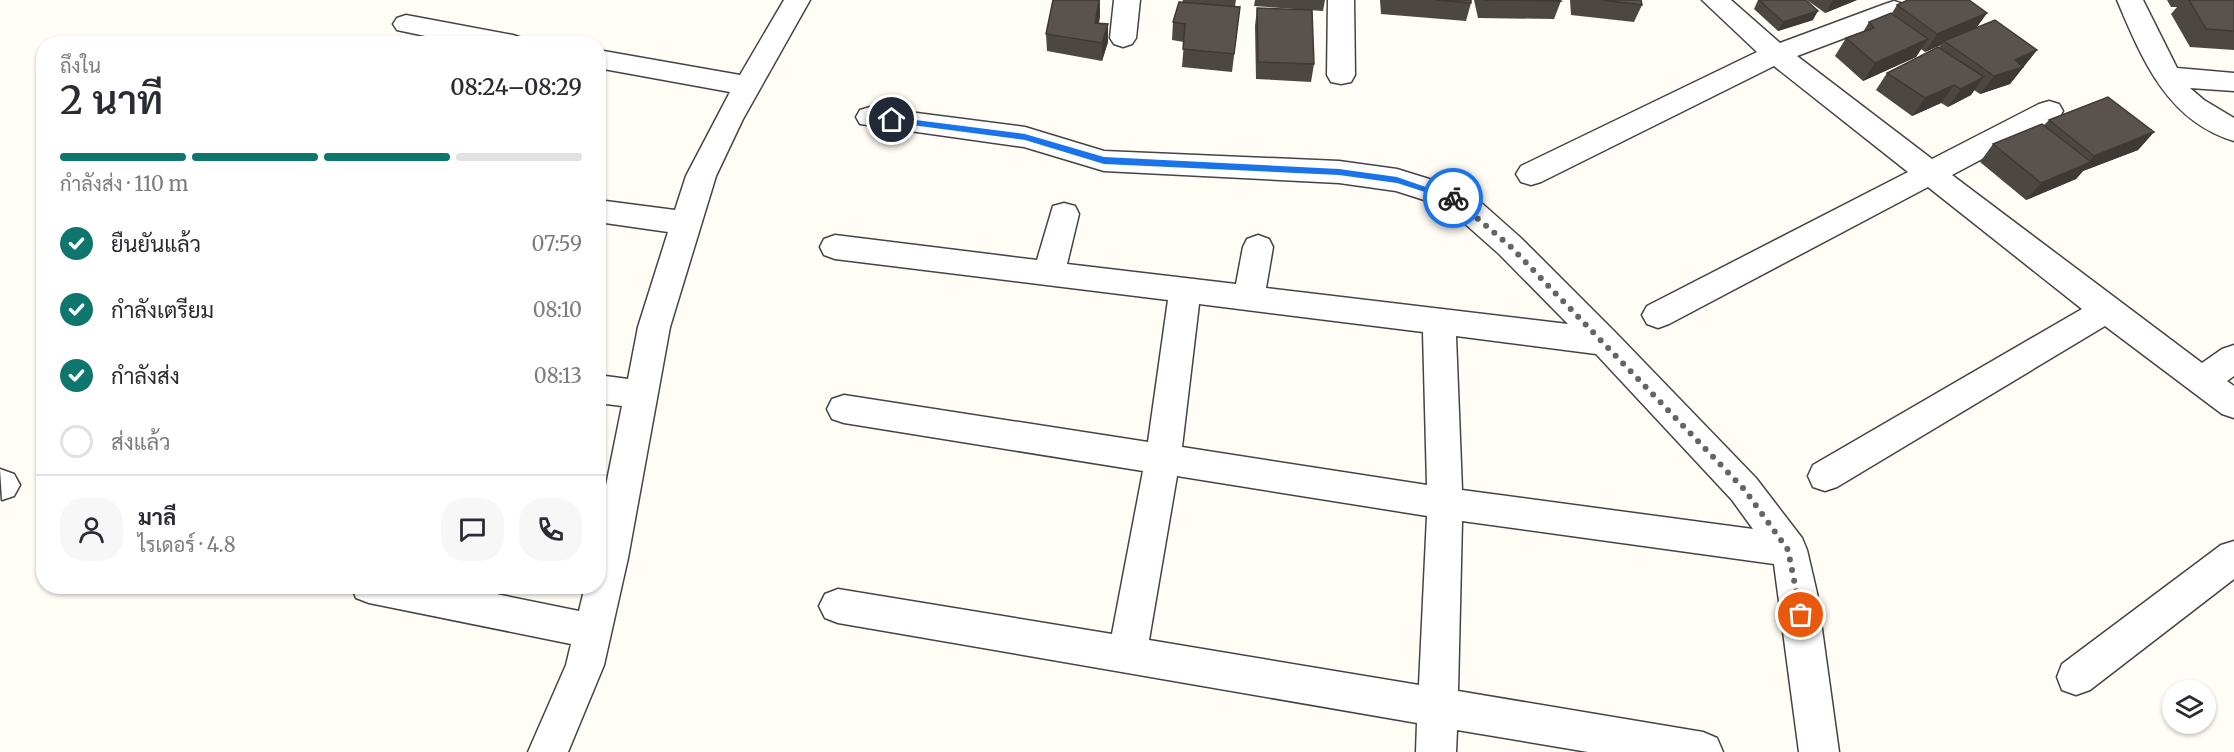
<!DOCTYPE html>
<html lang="th">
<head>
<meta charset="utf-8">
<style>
  body { margin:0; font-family:Merriweather,Sarabun,serif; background:#f7f7f7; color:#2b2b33; height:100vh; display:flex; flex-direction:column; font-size:22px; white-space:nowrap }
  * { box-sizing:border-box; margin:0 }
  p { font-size:20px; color:#7c7c81 }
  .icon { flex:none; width:33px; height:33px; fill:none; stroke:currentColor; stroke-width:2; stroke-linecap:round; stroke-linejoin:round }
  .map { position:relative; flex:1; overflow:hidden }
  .sheet { position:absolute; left:36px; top:36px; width:570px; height:558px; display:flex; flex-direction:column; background:#fff; border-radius:24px; box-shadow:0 2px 4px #0004 }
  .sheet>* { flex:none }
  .buttons { position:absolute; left:2162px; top:680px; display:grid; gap:12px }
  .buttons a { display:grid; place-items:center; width:54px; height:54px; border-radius:50%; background:#fff; box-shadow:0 2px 4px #0004; font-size:30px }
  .pin { position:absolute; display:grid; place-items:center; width:51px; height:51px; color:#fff; margin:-26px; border:3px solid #fff; border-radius:50%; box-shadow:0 2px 6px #0007 }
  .courier { position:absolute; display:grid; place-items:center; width:60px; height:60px; margin:-30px; border:4px solid #1a73e8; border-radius:50%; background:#fff; color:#222; box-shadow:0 2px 8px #0007 }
  .headline em { font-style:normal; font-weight:600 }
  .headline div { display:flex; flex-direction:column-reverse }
  .headline { display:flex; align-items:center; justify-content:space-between; height:102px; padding:0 24px }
  h1 { font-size:39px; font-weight:600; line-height:45px }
  .bar { display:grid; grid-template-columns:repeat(4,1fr); gap:9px 6px; align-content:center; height:72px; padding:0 24px }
  .bar i { height:8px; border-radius:4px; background:#e1e1e2 }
  .bar .on { background:#0f766e }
  .bar p { grid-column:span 4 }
  .line { display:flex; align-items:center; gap:15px; padding:0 24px; border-top:2px solid #e1e1e2 }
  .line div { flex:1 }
  .round { display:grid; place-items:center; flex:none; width:63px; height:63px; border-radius:24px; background:#f7f7f7 }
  ol { padding:0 24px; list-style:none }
  li { display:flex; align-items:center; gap:18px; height:66px }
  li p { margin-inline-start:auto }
  li .icon { padding:6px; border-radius:50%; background:#0f766e; color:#fff; stroke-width:4 }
  li:last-child { color:#7c7c81 }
  li i { width:33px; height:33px; border:3px solid #e1e1e2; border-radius:50% }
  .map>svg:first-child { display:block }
</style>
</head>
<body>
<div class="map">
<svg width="2234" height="752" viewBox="0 0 2234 752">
  <rect width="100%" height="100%" fill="#fffdf5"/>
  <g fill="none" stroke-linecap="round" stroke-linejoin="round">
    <defs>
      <path id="minor" d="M784 0H810L743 119 716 176 670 327 628 558 604 665 568 752H528L566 665 571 644 369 603 356 598 351 586H457L579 611 585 586H598V525L622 406 598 403V375L628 379 638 327 668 232 598 222V200L675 210 686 176 730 92 598 68V50L740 75Z
        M1114 0H1140L1136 38 1132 44 1123 47 1114 44 1110 38Z
        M1328 0H1354L1355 75 1351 82 1341 84 1331 82 1327 75Z
        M1702 0H1731L1780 43 1885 4 1894 1 1903 4 1907 10 1903 16 1797 56 1932 159 2039 104 2049 101 2059 104 2063 111 2059 118 1952 175 2202 363 2222 349 2234 345V376L2227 381 2234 386V418L2222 414 2105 326 1837 487 1825 491 1813 487 1808 476 1813 465 2082 309 1928 187 1669 324 1658 328 1647 324 1642 315 1647 306 1908 172 1774 66 1541 182 1531 185 1521 182 1516 174 1521 166 1757 52Z
        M2117 0H2143L2177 68 2234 73V91L2190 88 2204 100 2234 118V141C2167 121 2142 59 2117 0Z
        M406 15 513 35 522 38 526 44H463L397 30 393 24 397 18Z
        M870 107 1025 127 1104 151 1339 161 1397 169 1468 191 1521 238 1616 333 1756 478 1802 538 1807 550 1817 593 1839 752H1799L1774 564 1462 521 1458 691 1703 732 1717 738 1723 752H1588L1457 730 1456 752H1416L1417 723 838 623 825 618 819 606 825 594 838 589 1112 634 1143 471 844 423 832 419 827 409 832 399 844 395 1148 442 1168 300 835 259 824 255 820 247 824 239 835 235 1037 260 1053 206 1064 203 1075 206 1079 214 1067 264 1236 284 1243 247 1247 239 1258 235 1269 239 1273 247 1266 288 1568 324 1499 254 1446 207 1396 191 1339 183 1104 171 1024 147 860 124 856 117 860 110ZM1199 304 1423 332 1427 485 1182 447ZM1456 336 1596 354 1732 500 1753 529 1462 490ZM1177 476 1427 516 1419 685 1149 640Z
        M0 469 14 474 20 485 14 496 2 500Z
        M2234 541V579L2090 690 2076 695 2062 690 2057 677 2062 664 2221 545Z"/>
    </defs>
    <use href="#minor" stroke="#444" stroke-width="3"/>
    <use href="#minor" fill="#fff" fill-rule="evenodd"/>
  </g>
  <path fill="#4d4742" d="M1053 0H1108H1100V16L1099 23 1108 24V42L1102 61 1047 51 1046 34Z
    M1183 0H1236L1235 6 1240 7 1232 72 1182 67 1184 42 1172 40 1173 22Z
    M1255 0H1325L1323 11 1254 6Z
    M1380 0H1471V3L1466 21 1381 14Z
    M1474 0H1560L1561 1 1554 19 1478 18Z
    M1570 0H1641L1642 5 1634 22 1571 15Z
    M1758 0H1806L1813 20 1778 31 1754 9Z
    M1807 0H1857L1825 13Z
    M2167 0H2234V50L2190 47 2171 14 2177 7H2171Z
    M1897 5 1987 13 1976 28 2037 50 2010 84 1980 94 1974 90 1971 95 1948 107 1941 103 1912 116 1876 90 1887 73 1939 47 1941 45 1925 52 1921 49 1916 57 1863 81 1835 56 1846 38 1863 32 1869 22 1892 13Z
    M1257 8 1314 64 1311 82 1256 79 1255 26Z
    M2049 120 2154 132 2138 150 2083 171 2076 179 2026 200 1980 162 1993 144 2044 125Z"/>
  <path fill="#3f3936" d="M1099 0 1100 16 1095 40V23Z
    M1833 0H1857L1825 13Z
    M1818 11 1813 20 1778 31 1783 22Z
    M1987 13 1974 31 1944 41 1941 45 1925 52 1937 34Z
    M1108 24V42L1102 61V43Z
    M1928 39 1916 57 1863 81 1875 63Z
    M2037 50 2010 84 1980 94 1994 76 2015 60Z
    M1984 77 1971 95 1948 107 1961 89Z
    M1954 85 1941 103 1912 116 1925 98Z
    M2154 132 2138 150 2083 171 2076 179 2026 200 2041 183 2087 164 2094 156Z"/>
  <path fill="#5a524d" stroke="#3f3936" stroke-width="1.5" d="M1053 0H1099L1095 23 1108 24 1102 43 1046 34Z
    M1436 0H1471V3Z
    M1483 0H1560L1561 1Z
    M1602 0H1641L1642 5Z
    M1759 0H1806L1818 11 1783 22Z
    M1908 0H1969L1987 13 1937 34 1897 5Z
    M2189 0H2234V31L2206 29Z
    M1179 2 1240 7 1234 54 1183 49 1185 24 1173 22Z
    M1257 8 1312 10 1314 64 1258 62Z
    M1891 13 1928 39 1875 63 1846 38 1874 28 1869 22Z
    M1995 20 2037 50 2015 60 2023 67 1994 76 1944 41Z
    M1938 47 1984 77 1961 89 1954 85 1925 98 1887 73Z
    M2108 97 2154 132 2094 156 2049 120Z
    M2042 124 2091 162 2041 183 1993 144Z"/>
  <path fill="#1a73e8" d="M892 117 1025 134 1104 157 1339 169 1397 177 1457 198 1453 201 1397 183 1339 175 1104 164 1025 140 889 122V118Z"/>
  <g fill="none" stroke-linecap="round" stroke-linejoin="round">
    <path stroke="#646461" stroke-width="6" stroke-dasharray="0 10.8" d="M1453 198 1510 246 1744 489 1788 550 1801 615"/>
  </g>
</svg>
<div class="buttons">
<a><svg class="icon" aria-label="layers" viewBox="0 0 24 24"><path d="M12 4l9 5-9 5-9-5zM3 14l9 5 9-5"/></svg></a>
</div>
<div class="pin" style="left:1801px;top:615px;background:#ea580c"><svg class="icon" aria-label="bag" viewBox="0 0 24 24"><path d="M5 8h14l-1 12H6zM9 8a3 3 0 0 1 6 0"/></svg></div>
<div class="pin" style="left:892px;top:120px;background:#1f2937"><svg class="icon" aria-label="home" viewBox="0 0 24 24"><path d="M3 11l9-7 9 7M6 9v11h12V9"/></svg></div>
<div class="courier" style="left:1453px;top:198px"><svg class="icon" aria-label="bike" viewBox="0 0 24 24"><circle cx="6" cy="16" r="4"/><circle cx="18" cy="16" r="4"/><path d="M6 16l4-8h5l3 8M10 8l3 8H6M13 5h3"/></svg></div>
<section class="sheet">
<div class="headline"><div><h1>2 นาที</h1><p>ถึงใน</p></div><em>08:24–08:29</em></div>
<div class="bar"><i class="on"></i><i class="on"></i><i class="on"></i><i></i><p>กำลังส่ง · 110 m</p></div>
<ol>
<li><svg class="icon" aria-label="check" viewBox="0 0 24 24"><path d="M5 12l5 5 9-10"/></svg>ยืนยันแล้ว<p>07:59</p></li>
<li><svg class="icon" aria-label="check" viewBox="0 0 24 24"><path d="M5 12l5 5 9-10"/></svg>กำลังเตรียม<p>08:10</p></li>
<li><svg class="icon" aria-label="check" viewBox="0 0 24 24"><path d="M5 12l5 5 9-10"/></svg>กำลังส่ง<p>08:13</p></li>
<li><i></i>ส่งแล้ว</li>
</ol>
<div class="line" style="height:108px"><a class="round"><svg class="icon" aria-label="person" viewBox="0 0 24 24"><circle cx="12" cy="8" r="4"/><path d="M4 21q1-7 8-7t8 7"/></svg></a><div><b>มาลี</b><p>ไรเดอร์ · 4.8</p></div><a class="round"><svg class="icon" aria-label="chat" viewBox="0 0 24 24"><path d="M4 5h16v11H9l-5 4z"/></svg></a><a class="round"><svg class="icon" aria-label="phone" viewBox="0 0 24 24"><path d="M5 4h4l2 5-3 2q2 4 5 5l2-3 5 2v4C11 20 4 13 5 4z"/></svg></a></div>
</section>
</div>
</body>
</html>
